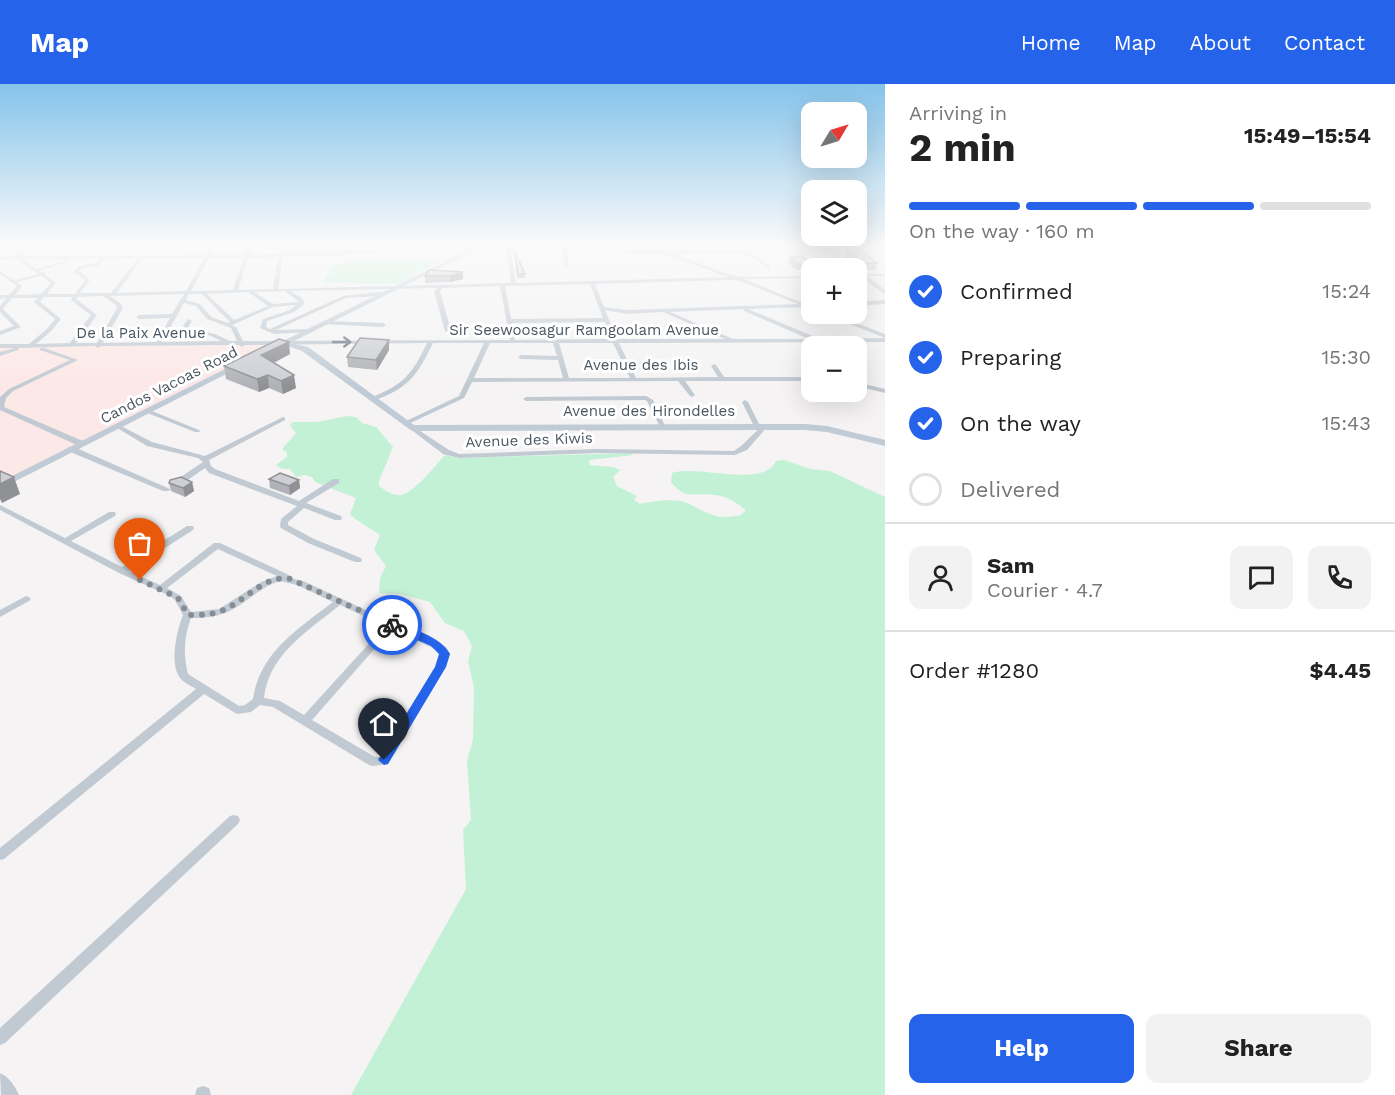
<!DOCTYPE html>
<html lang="en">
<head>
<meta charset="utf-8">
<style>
  body { margin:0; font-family:"Work Sans",sans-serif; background:#f2f2f2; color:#222; height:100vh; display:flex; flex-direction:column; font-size:22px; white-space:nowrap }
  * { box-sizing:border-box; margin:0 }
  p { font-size:20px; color:#767676 }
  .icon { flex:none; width:33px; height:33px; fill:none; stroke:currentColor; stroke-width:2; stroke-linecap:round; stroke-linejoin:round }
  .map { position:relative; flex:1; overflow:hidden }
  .side { display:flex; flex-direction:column; background:#fff; width:510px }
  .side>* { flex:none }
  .needle { width:39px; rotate:52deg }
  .controls { position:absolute; left:801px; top:18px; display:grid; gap:12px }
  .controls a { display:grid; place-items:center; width:66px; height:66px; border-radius:12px; background:#fff; box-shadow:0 6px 24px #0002; font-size:30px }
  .pin { position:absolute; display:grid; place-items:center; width:51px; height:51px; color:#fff; margin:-62px -26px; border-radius:50% 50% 50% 0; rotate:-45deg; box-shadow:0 0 6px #0007 }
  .pin .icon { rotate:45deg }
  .courier { position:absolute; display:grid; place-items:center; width:60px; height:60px; margin:-30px; border:4px solid #2563eb; border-radius:50%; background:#fff; color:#222; box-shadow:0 2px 8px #0007 }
  .head em { font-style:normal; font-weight:700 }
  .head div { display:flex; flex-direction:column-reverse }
  .head { display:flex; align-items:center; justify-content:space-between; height:102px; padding:0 24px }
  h1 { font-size:39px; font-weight:700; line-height:45px }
  .bar { display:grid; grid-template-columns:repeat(4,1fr); gap:9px 6px; align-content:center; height:72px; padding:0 24px }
  .bar i { height:8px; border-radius:4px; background:#e0e0e0 }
  .bar .current { background:#2563eb }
  .bar p { grid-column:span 4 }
  .line { display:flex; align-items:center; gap:15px; padding:0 24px; border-top:2px solid #e0e0e0 }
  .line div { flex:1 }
  .round { display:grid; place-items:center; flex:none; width:63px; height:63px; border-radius:12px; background:#f2f2f2 }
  ol { padding:0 24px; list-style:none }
  li { display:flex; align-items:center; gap:18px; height:66px }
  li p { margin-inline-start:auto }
  li .icon { padding:6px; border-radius:50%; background:#2563eb; color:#fff; stroke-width:4 }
  li:last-child { color:#767676 }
  li i { width:33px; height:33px; border:3px solid #e0e0e0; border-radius:50% }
  .action { display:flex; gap:12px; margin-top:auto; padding:12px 24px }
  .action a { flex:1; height:69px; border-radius:12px; background:#2563eb; color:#fff; font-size:24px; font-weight:700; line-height:69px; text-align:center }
  .action a+a { background:#f2f2f2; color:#222 }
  header { display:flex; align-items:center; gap:36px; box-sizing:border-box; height:84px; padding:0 30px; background:#2563eb; color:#fff }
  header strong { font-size:28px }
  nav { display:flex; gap:33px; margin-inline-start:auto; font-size:21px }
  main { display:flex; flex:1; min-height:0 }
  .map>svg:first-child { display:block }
</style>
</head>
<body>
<header>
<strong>Map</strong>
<nav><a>Home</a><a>Map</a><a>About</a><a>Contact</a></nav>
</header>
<main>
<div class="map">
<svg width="885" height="1011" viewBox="0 0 885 1011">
  <rect width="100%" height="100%" fill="#f5f3f3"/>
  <path fill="#fce8e6" d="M273 261 0 399V263Z"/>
  <path fill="#c3f1d5" d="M372 175 443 176 397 200 323 198 334 180Z
    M347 332 356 333 362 339 376 343 393 363 379 397V402C386 407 393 412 401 411 414 409 436 381 445 371L458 374 631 369 633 371 590 376 589 381 613 383 620 386 613 393 617 402 637 412 634 416 640 420C653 417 675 414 687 419 710 429 714 437 741 431L746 426C737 419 727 412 715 411 695 408 686 417 671 398L672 389C698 380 764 405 776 377L784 376 810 385 830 387 885 413V1011H351L466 805 463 746 471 736 467 677 473 656 474 604 468 577 472 562 464 547 445 539 430 518 400 510 379 509 380 494 386 482 374 466 380 451 354 434 350 430 356 414 315 398 312 393 305 391 296 393 290 385H282L276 381 287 373V369L282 365 296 349 290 342 292 338H317Z"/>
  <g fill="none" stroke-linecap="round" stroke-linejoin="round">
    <path fill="#c1cad2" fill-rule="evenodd" d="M3 162H7L0 167V164Z
      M211 162H215L210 171H244L247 162H251L249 171 477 162 481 163 479 164 283 173 278 205 511 199 506 162H510L516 199 727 193 666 170H585L574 165H567L569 182 567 183 565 182 562 162 575 163 586 168 659 167 648 162H653L667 167 824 166 826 164 856 184H852L828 168 751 169 770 182V184H768L746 169 674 170 731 191 742 193 812 192V194L744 195 805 220 812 219V223L748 225 815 253V255L885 254V258L619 259 636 294 718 293 711 282 714 280 716 281 724 293H812V297H685L695 311 692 313 690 312 678 297 472 298 464 314 406 341 403 339 404 338 459 312 484 259H433C417 292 408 305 372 317L369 315 370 314C404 300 411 292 427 259L245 261 242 263 239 261 101 262 98 264 95 262 17 264 19 265 18 266 0 272V268L15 264H0V260H29L47 245 55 235 35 219 34 218 38 214H12L3 225 21 243 0 251V247L14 242 0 228V222L6 214 0 215V211H9L17 202 0 190V187L14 196 38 190 16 175H0V173L16 172 24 167 26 168 22 172 206 171ZM278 173 273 205 238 206 248 174ZM138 174 111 209H80L90 196 79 187 83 184 100 181 104 175ZM142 174H204L186 207 117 209ZM209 174H243L233 206 191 207ZM22 175H99L96 179 80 182 74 186V188L85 196 75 210H47L56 199 46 191V189L39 187 68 178V176L36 185ZM41 192 51 199 41 210 15 211 22 202 17 198ZM730 196 740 197 798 220 627 226 604 223 595 200ZM590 200 603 234 511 235 505 202ZM500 202 510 256 243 257 236 243 232 241 273 223 296 221 290 226 263 235 260 244 274 250 311 248 313 247V245L276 246 346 214 381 212 384 210 381 208 343 212 270 245 266 243 267 237 294 228 304 220 303 215 291 207 437 204 434 207 445 247 448 249 451 247 440 207 442 204ZM285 207 299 218 273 220 254 208ZM248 208 268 222 234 236 207 210ZM184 210 172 230 139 231 136 233 139 235 170 234 157 258 103 259 123 224 120 219 110 212ZM189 210H202L230 238 228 239 211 233 200 220 186 216ZM103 212 116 221 117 224 97 259H76L97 231 76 215 78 213ZM44 213H72L71 216 91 231 70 259 36 260 51 247 61 235 40 218ZM184 219 196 222 207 235 231 244 237 257H230L215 250 190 244 189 242 192 237 189 235 187 236 183 242 186 246 211 252 221 257 162 258ZM744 225V227L809 255H733L670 228ZM605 226 627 230 663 228 725 255H617ZM605 238 611 255 515 256 512 239ZM490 259H553L557 272 521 271 518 273 521 275 558 276 563 294H474ZM559 259H613L630 294H569Z
      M856 186 863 190H885V192H867L885 206V210L856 190Z
      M885 216V220L856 222V218Z
      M825 230H832L885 250V254Z
      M325 237 383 239 386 241 383 243 323 240V238Z
      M40 264H44L78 276 13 307 6 314 4 323 85 358V362H79L0 326V313L9 305 70 276 40 266Z
      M856 298 885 305V309L856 302Z
      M646 312 653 316 665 342 664 343H660L647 317 645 316 526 317 523 315 526 313Z
      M745 316 748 318 760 342 759 343 757 344 754 342 742 318Z
      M147 325 199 346 200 347 199 348H195L145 328V326Z
      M283 333 285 334V336L209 376 211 382 215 385 299 417 333 395H339V399L306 419 341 432 342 434 341 436H335L304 424 288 438V441L314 455 361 474 362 476 361 478H355L308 459 281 444 280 442 281 435 297 422 209 389 205 384 182 400H176V396L203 378 198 374 147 362 114 342 117 340 119 341 152 358 205 372Z
      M765 340 768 342 767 343 747 366 735 371 597 369 459 374 443 370 409 344 410 343H414L449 366 459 370 597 365 734 367 741 362 763 341Z
      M68 363H74L170 405 169 407H163L68 367Z
      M0 421 65 454 109 428H115L116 430 115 432 71 457 122 483 187 442H193L194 444 193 446 129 487 160 501 214 459H220L289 491 290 494 303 497 446 563 450 570 445 583 388 680 373 682 369 681 273 623 260 621 251 628 237 630 204 610 4 775 0 776V764L196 605C191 602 183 598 180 594 169 579 177 546 183 531L175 516 170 512 119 489 0 426ZM218 465 277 492 261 498 219 525 191 528 181 512 167 504ZM280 497 297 501 333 518C298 545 260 568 253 615L245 621 239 622 188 590C183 571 184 552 191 534 203 534 215 533 225 529 245 521 259 503 280 497ZM340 521 385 542 304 631 280 617 264 614C269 570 308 547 340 521ZM392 545 439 567 440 570 435 583 381 673H375L312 636Z
      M26 512 29 513 31 515 29 517 0 533V526Z
      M234 731 238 732 240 736 238 740 5 959 0 961V944L230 732Z
      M0 989C9 993 15 1002 19 1011H1Z
      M203 1002 209 1004 211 1011H195L197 1004Z"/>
    <path fill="#c1cbd6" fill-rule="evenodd" d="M477 162H484L290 259 308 263 414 341 805 340 827 342 885 356V362L827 348 805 346 412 347 302 267 279 259Z
      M235 280 242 282 0 405V398Z"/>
  </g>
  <path fill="#b0b2b7" d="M515 162H525V164L515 163Z
    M514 165 525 190 524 194H517Z
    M847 166 877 179 875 186H862L845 173Z
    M790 173 811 180 809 186H797L788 179Z
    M463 188V195L450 198 425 199V192Z
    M389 256V266L377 286 348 283 347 273Z
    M290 270 274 279 296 304 283 310 269 304 259 308 226 295 224 282Z
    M269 395 299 396 300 404 290 411 270 404Z
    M192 398 194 407 185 413 171 407 169 399Z"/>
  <path fill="#909195" d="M463 188V195L450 198V192Z
    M389 256V266L377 286 376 276Z
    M289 258 290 270 263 284 261 271Z
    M268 291 269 304 259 308 257 295Z
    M294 291 296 304 283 310 281 297Z
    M14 393 20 410 2 419 0 415V400Z
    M299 396 300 404 290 411 289 402Z
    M192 398 194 407 185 413 183 404Z"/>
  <path fill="#cdcfd5" stroke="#909195" stroke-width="1.5" d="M514 165 525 190H518Z
    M847 166H860L877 179H864Z
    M802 172 811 180H798L790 173Z
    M429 186 463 188 450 192H425Z
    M360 254 389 256 376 276 347 273Z
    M279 255 289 258 261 271 294 291 281 297 268 291 257 295 224 282Z
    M0 387 14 393 0 400Z
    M280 389 299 396 289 402 269 395Z
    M181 393 192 398 183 404 169 399 170 396Z"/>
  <defs><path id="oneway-shaft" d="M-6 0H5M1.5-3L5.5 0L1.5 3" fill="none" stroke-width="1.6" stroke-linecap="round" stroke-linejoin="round" transform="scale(1.5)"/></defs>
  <use stroke="#6e7983" href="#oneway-shaft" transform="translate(342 258)"/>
  <linearGradient id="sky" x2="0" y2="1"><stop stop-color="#85c3ea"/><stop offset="0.53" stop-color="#fafafa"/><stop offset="1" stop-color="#fafafa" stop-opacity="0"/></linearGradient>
  <rect width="885" height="303" fill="url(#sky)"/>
  <path fill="#2563eb" d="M392 538C409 543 442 553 450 570L446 583 388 680 384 681 378 676 435 583 439 570 431 562 388 543 387 541Z"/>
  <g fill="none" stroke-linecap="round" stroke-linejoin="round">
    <path stroke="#868d94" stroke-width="6" stroke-dasharray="0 10.8" d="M140 496 178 514 188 531C200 531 211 531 221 527 245 518 261 493 288 494L392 541"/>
  </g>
  <g text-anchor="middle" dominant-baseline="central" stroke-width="6" stroke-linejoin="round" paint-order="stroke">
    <g font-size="15" fill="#4a5661" stroke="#fff">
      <text x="584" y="246">Sir Seewoosagur Ramgoolam Avenue</text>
      <text x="141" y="249">De la Paix Avenue</text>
      <text x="641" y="281">Avenue des Ibis</text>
      <text transform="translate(169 301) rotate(-27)">Candos Vacoas Road</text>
      <text x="649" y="327">Avenue des Hirondelles</text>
      <text transform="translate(529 356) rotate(-2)">Avenue des Kiwis</text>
    </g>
  </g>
</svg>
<div class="controls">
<a><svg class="needle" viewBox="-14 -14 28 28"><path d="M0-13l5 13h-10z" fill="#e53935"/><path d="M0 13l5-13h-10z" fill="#767676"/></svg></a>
<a><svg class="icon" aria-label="layers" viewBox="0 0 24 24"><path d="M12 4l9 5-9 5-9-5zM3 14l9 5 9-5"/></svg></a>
<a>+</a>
<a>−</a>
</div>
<div class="pin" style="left:140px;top:496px;background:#ea580c"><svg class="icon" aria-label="bag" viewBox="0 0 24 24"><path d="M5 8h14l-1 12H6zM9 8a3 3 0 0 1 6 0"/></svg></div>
<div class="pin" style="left:384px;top:676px;background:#1f2937"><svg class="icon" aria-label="home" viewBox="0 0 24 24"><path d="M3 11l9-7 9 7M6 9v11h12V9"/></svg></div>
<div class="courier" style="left:392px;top:541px"><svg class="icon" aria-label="bike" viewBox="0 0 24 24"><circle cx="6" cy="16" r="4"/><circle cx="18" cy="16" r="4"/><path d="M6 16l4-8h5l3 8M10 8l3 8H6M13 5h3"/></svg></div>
</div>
<section class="side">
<div class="head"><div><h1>2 min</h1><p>Arriving in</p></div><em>15:49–15:54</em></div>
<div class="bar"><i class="current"></i><i class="current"></i><i class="current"></i><i></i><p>On the way · 160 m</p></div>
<ol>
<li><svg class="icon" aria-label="check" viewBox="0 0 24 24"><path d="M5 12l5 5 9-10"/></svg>Confirmed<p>15:24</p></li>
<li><svg class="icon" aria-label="check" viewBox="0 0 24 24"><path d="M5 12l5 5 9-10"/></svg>Preparing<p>15:30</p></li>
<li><svg class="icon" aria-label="check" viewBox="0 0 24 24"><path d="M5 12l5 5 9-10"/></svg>On the way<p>15:43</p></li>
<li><i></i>Delivered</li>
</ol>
<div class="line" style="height:108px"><a class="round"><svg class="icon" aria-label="person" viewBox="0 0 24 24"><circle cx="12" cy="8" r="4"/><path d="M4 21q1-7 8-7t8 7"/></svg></a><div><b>Sam</b><p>Courier · 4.7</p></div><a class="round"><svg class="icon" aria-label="chat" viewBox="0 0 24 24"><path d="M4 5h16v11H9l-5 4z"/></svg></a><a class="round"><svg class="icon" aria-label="phone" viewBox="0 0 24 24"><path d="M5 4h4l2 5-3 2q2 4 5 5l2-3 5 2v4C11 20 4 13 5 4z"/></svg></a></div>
<div class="line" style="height:78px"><div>Order #1280</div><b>$4.45</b></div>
<div class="action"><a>Help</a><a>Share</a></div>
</section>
</main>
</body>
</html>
